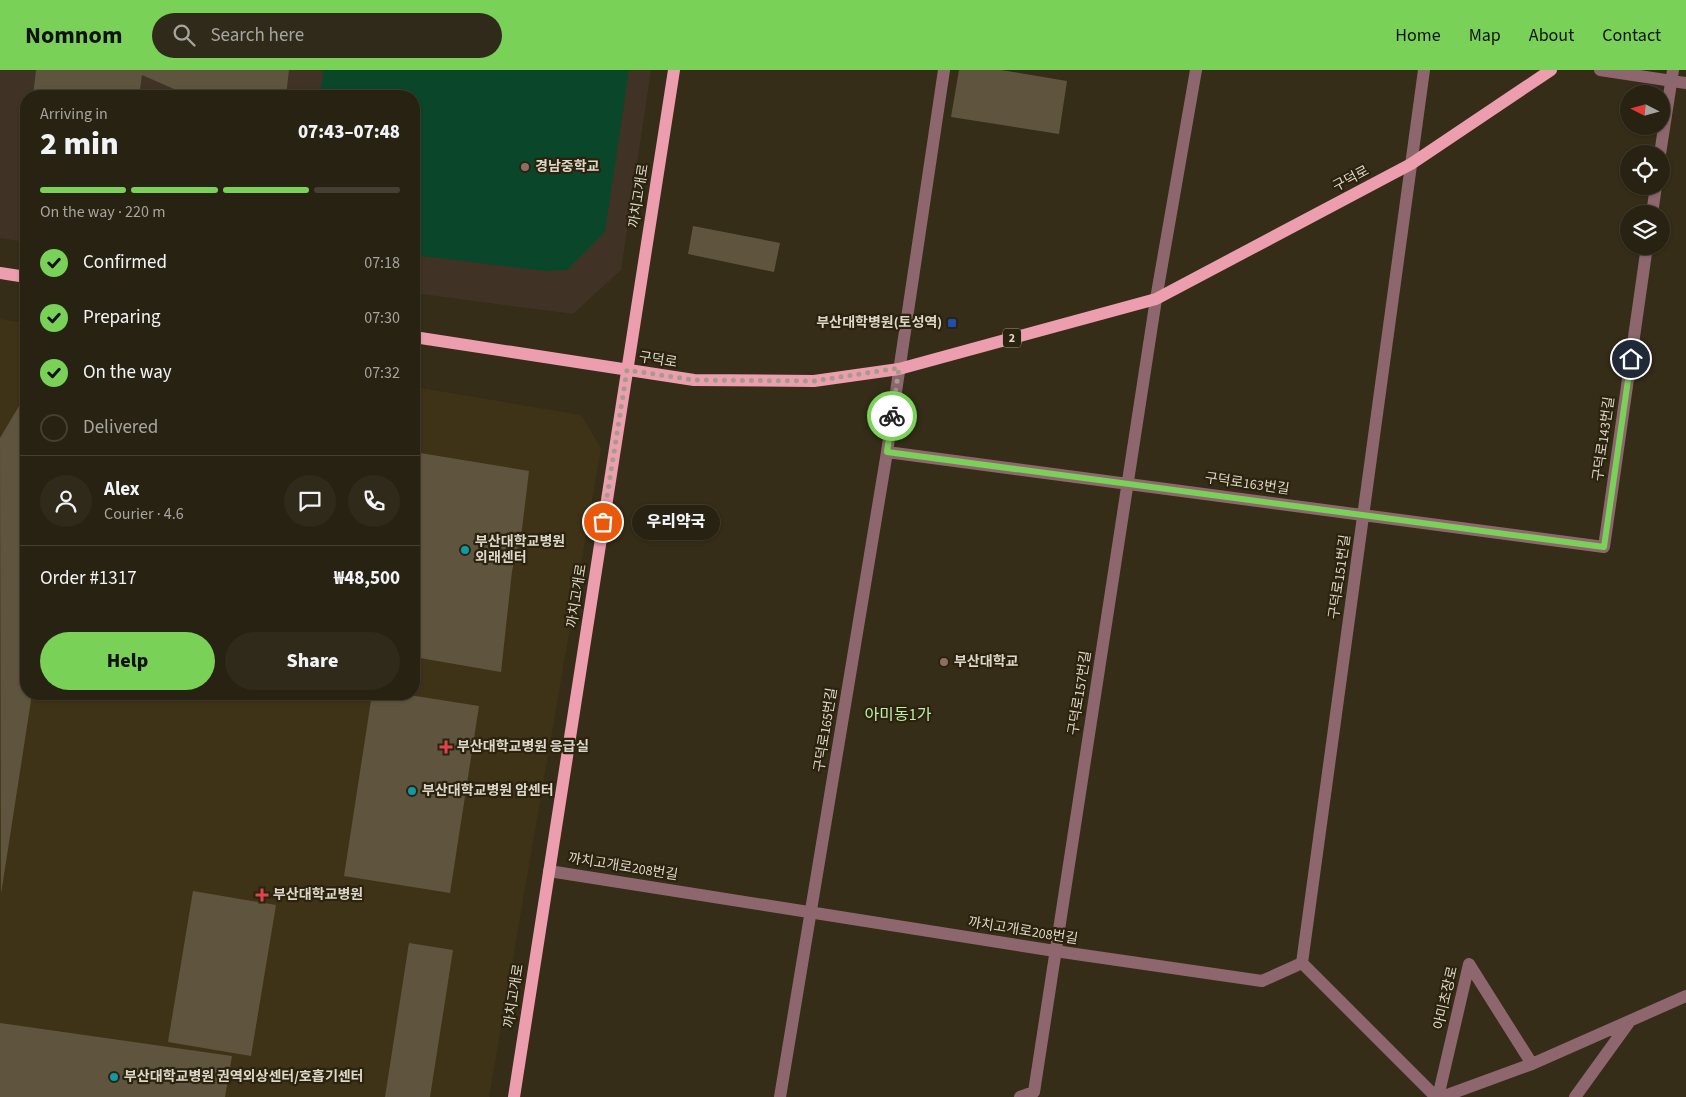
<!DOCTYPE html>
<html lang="en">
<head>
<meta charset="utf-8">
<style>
  body { margin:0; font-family:"Source Sans 3","Noto Sans KR",sans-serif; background:#302a1b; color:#f1f3f6; height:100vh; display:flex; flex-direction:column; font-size:19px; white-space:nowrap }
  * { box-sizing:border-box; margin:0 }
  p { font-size:16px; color:#a5a49f }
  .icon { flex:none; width:28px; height:28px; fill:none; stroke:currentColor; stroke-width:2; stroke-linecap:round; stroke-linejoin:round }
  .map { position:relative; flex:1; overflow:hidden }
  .drawer { position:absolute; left:20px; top:20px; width:400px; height:610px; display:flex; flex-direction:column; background:#282212; border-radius:20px; box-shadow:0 1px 4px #0004,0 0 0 1px #443f32 }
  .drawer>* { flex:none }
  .needle { width:32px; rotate:276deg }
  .buttons { position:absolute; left:1620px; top:15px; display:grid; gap:10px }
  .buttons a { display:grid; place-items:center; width:50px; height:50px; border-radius:50%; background:#282212; box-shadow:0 1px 4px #0004,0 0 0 1px #443f32; font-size:25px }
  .pin { position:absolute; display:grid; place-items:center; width:42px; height:42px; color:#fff; margin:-21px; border:2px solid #fff; border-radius:50%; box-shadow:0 1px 5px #0007 }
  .courier { position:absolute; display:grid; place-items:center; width:50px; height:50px; margin:-25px; border:4px solid #79d158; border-radius:50%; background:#fff; color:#222; box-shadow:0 1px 6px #0007 }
  .bubble { position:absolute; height:35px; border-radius:18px; background:#282212; box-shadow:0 1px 4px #0004,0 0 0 1px #443f32; font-size:16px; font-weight:800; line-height:35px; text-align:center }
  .overview em { font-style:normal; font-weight:800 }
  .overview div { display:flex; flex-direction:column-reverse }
  .overview { display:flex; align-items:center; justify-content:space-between; height:85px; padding:0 20px }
  h1 { font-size:32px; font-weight:800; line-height:38px }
  .bar { display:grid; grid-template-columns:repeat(4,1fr); gap:8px 5px; align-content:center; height:60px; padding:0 20px }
  .bar i { height:6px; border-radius:4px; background:#443f32 }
  .bar .active { background:#79d158 }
  .bar p { grid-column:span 4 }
  .line { display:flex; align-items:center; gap:12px; padding:0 20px; border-top:1px solid #443f32 }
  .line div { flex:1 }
  .round { display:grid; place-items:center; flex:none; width:52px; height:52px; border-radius:26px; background:#302a1b }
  ol { padding:0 20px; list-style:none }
  li { display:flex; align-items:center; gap:15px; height:55px }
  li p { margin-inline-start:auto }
  li .icon { padding:5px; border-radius:50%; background:#79d158; color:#111; stroke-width:4 }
  li:last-child { color:#a5a49f }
  li i { width:28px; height:28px; border:2px solid #443f32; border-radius:50% }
  .cta { display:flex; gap:10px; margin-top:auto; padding:10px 20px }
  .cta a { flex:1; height:58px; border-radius:30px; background:#79d158; color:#111; font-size:20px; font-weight:800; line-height:58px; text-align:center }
  .cta a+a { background:#302a1b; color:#f1f3f6 }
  header { display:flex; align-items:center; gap:30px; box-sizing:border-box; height:70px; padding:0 25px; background:#79d158; color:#111 }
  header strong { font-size:24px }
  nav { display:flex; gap:28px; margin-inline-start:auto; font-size:18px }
  .search { width:350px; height:45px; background:#302a1b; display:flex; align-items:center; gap:12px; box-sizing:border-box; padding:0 18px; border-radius:28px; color:#a5a49f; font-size:19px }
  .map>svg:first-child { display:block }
</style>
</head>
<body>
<header>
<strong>Nomnom</strong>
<div class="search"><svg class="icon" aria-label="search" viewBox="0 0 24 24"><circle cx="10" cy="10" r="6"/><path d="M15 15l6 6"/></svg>Search here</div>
<nav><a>Home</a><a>Map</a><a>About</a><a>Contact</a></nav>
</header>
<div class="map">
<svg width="1686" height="1027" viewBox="0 0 1686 1027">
  <rect width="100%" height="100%" fill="#352d18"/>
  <path fill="#3f3317" d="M0 249 26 253V624H414V317L581 345 601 378 489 1027H0Z"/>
  <path fill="#413226" d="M0 0H651L621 200 573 244 414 223V26H26V172L0 168Z"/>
  <path fill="#0a472a" d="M324 0H629L605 162 567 200 546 201 414 185V26H319Z"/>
  <path fill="#5f553f" d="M36 0H289L286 26H190L142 5 139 26H33Z
    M959 0H1001L1067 11 1059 64 951 47Z
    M25 98H26V136H21Z
    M693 156 780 173 774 202 688 184Z
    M19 336 26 337V624H32L1 824 0 368Z
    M414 382 529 401 522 459 512 501 501 602 414 587Z
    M372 624H403L479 636 450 823 344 806Z
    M193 821 276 835 251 986 168 972Z
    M409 873 453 880 430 1027H385Z
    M0 953 232 986 225 1027H0Z"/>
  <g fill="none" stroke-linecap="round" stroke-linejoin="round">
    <path stroke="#8e676e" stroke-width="12" d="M1600 0 1686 13
      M1660 84 1673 0
      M1652 144 1656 116
      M887 382 1604 477 1647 176
      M549 801 1055 881 1262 911 1302 893 1436 1027
      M1302 893 1424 0
      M780 1027 887 382 944 0
      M1020 1027 1034 1022 1156 229 1196 0
      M1438 1027 1469 894 1532 994
      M1442 1027 1532 994 1686 926
      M1575 1027 1630 951"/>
    <path stroke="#ed9eae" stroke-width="12" d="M0 203 26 207
      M414 267 694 310 814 311 899 299 1156 229 1411 94 1551 0
      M514 1027 674 0"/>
  </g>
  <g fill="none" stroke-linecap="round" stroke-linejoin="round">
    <path stroke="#a29c8c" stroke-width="5" stroke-dasharray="0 9" d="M603 452 627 300 694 310 814 311 899 298 892 346"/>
    <path stroke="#79d158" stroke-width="6" d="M892 346 887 382 1604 477 1631 289"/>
  </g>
  <g fill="#8d6e63" stroke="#2b230e" stroke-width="2">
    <circle cx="525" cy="97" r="5"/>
    <circle cx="944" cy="592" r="5"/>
  </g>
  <rect fill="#1a4fb4" stroke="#2b230e" stroke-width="2" x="947" y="248" width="10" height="10" rx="2.5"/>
  <g fill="#0f9aa8" stroke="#2b230e" stroke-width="2">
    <circle cx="465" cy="480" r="5"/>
    <circle cx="412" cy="721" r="5"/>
    <circle cx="114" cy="1007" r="5"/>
  </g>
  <g fill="#e0444e" stroke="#2b230e" stroke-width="2">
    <path d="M443.5 669.5h5v5h5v5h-5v5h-5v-5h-5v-5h5z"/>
    <path d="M259.5 817.5h5v5h5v5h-5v5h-5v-5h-5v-5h5z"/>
  </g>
  <g text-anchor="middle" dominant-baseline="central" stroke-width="4.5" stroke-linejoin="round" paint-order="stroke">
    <rect fill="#2b230e" stroke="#a7a192" stroke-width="1" x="1003" y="258.5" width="18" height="19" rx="4"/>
    <g font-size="12" font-weight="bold" fill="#dcd7ca">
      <text x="1012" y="268">2</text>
    </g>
    <g font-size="14" font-weight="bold" fill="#dcd7ca" stroke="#2b230e" text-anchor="start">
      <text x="535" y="97">경남중학교</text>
      <text x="942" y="253" text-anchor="end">부산대학병원(토성역)</text>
      <text x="475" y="472">부산대학교병원<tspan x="475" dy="16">외래센터</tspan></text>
      <text x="954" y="592">부산대학교</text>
      <text x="457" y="677">부산대학교병원 응급실</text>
      <text x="422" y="721">부산대학교병원 암센터</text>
      <text x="273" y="825">부산대학교병원</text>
      <text x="124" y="1007">부산대학교병원 권역외상센터/호흡기센터</text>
    </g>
    <g font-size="14" fill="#dcd7ca" stroke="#2b230e">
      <text transform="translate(1351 109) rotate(-28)">구덕로</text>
      <text transform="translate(639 126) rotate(-81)">까치고개로</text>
      <text transform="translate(658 290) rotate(9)">구덕로</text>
      <text transform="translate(1604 369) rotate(-82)">구덕로143번길</text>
      <text transform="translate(1247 414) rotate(8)">구덕로163번길</text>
      <text transform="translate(1340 507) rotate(-82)">구덕로151번길</text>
      <text transform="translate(577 526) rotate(-81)">까치고개로</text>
      <text transform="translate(1080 623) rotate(-81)">구덕로157번길</text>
      <text transform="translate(826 660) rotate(-81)">구덕로165번길</text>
      <text transform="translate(623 797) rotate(9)">까치고개로208번길</text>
      <text transform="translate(1023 861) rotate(9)">까치고개로208번길</text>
      <text transform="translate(514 926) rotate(-81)">까치고개로</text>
      <text transform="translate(1446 928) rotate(-77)">아미초장로</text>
    </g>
    <g font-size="16" fill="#bdeead" stroke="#2b230e">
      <text x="898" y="645">아미동1가</text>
    </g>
  </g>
</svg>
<div class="buttons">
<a><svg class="needle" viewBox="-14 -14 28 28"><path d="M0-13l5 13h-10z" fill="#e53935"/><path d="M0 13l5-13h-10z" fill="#a5a49f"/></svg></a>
<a><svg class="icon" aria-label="locate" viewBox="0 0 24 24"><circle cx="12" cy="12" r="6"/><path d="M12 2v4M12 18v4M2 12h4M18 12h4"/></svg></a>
<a><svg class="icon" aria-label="layers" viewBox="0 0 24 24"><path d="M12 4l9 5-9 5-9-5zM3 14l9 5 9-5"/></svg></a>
</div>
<div class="pin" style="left:603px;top:452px;background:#ea580c"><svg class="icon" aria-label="bag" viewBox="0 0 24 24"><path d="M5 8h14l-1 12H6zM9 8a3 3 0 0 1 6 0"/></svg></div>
<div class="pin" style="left:1631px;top:289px;background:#1f2937"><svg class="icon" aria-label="home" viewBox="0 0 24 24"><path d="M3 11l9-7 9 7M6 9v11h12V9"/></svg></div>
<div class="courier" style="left:892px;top:346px"><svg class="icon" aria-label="bike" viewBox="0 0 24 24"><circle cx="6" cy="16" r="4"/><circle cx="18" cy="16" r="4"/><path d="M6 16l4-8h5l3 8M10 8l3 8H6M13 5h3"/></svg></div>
<div class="bubble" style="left:632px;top:435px;width:88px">우리약국</div>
<section class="drawer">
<div class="overview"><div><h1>2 min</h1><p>Arriving in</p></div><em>07:43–07:48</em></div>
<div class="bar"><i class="active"></i><i class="active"></i><i class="active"></i><i></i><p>On the way · 220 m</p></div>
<ol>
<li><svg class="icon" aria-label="check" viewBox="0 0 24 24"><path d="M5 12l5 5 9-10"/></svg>Confirmed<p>07:18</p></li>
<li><svg class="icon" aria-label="check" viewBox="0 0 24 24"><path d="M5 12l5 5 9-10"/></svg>Preparing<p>07:30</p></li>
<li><svg class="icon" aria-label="check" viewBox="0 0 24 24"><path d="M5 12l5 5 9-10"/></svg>On the way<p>07:32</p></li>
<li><i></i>Delivered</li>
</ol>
<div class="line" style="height:90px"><a class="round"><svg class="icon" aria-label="person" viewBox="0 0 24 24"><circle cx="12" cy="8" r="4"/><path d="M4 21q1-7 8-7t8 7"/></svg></a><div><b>Alex</b><p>Courier · 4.6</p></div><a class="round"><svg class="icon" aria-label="chat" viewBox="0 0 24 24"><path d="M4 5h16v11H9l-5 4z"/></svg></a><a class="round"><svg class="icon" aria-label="phone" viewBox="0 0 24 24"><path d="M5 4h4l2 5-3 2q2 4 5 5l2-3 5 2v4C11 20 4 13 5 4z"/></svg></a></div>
<div class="line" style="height:65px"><div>Order #1317</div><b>₩48,500</b></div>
<div class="cta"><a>Help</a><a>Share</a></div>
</section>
</div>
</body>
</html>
